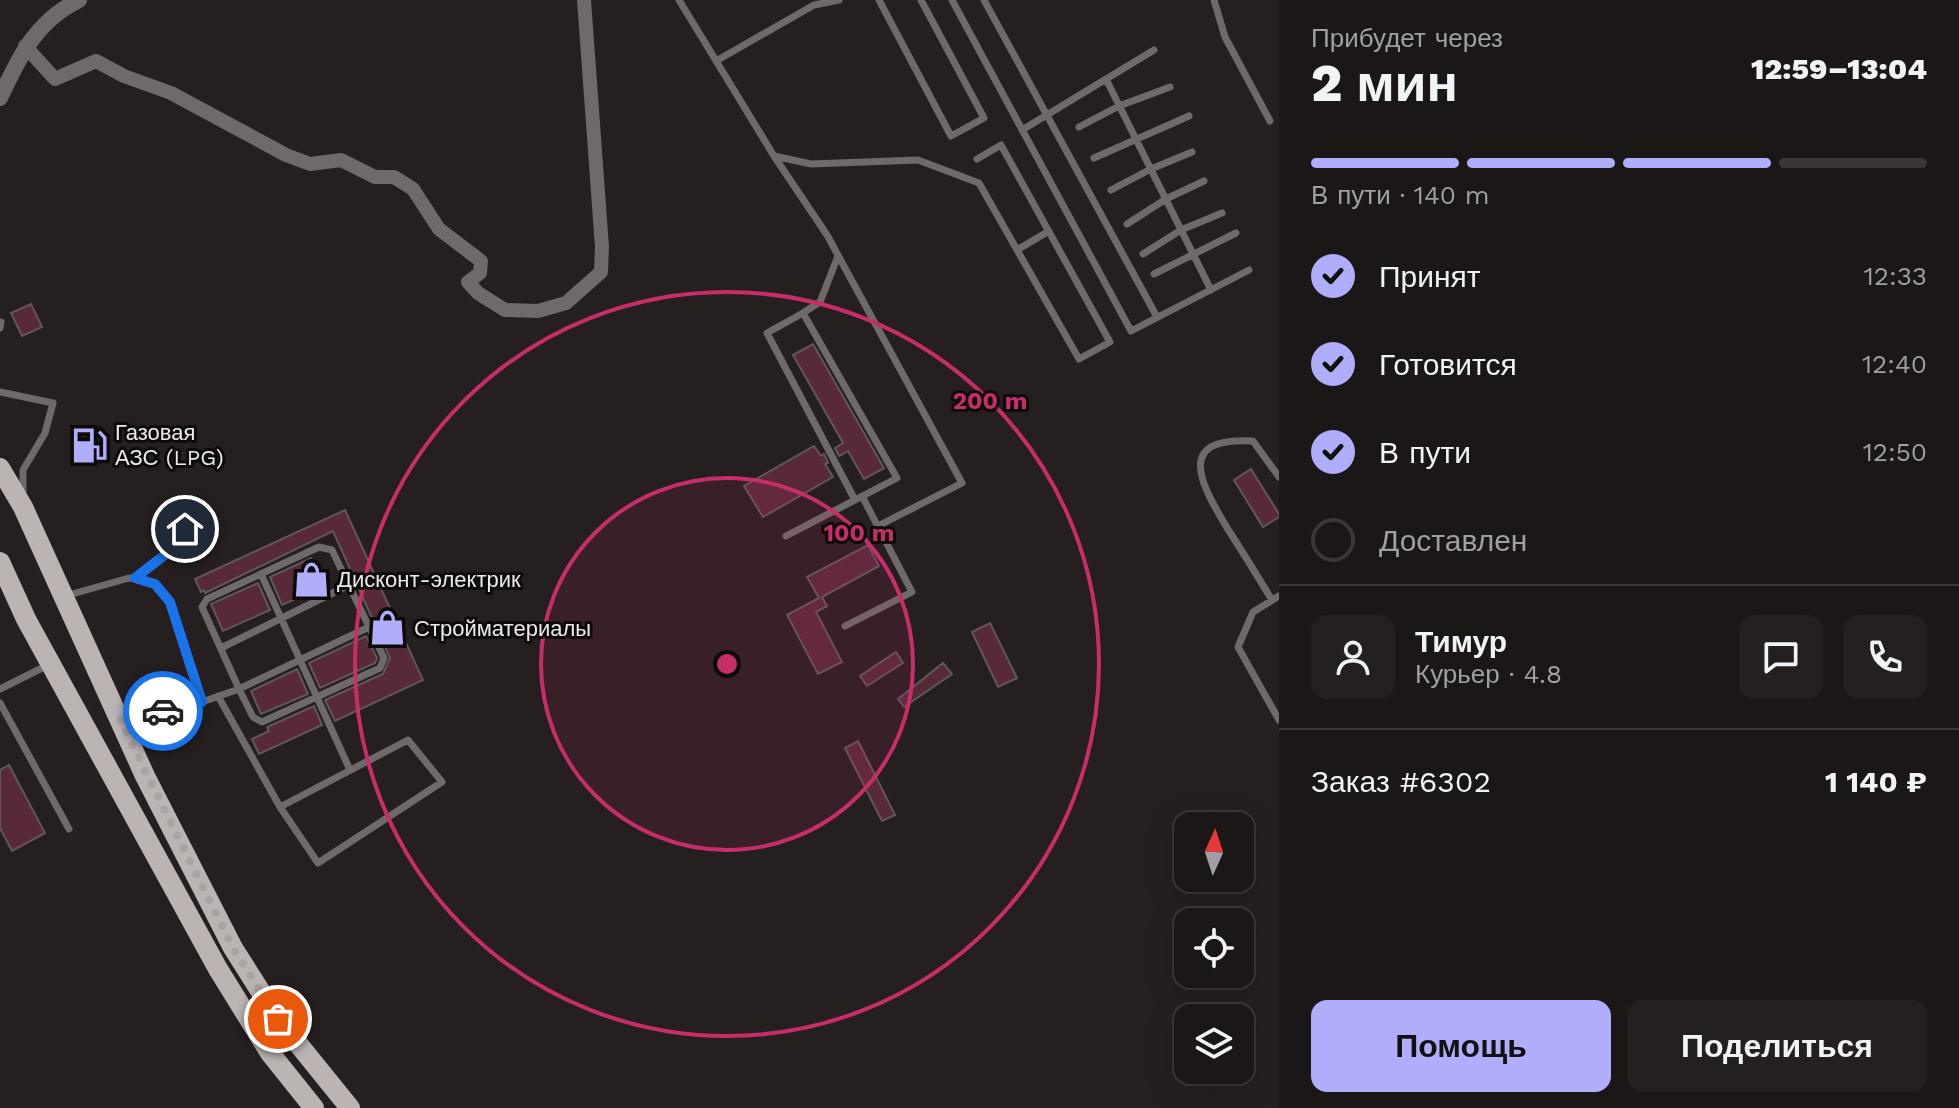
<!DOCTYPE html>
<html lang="ru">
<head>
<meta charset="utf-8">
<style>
  body { margin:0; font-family:"Work Sans",sans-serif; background:#252020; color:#f1f3f6; height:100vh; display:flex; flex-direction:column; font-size:30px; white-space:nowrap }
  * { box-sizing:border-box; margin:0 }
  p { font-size:26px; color:#a09fa1 }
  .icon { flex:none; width:44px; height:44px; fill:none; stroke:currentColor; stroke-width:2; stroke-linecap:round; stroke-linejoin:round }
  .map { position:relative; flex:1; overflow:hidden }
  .sheet { display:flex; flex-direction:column; background:#1c1717; width:680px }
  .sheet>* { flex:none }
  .needle { width:52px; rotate:3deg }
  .fabs { position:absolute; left:1174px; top:812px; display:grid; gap:16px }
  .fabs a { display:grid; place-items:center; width:80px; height:80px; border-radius:16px; background:#1c1717; box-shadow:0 8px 32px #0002,0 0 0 2px #3a3636; font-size:40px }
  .pin { position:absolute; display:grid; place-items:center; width:68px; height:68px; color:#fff; margin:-34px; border:4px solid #fff; border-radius:50%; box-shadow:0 2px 8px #0007 }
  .courier { position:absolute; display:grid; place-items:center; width:80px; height:80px; margin:-40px; border:6px solid #1a73e8; border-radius:50%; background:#fff; color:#222; box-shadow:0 2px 10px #0007 }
  .head em { font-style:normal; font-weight:800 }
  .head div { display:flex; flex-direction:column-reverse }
  .head { display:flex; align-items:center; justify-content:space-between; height:136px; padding:0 32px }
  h1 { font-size:52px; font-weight:800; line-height:60px }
  .bar { display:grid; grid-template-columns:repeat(4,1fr); gap:12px 8px; align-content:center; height:96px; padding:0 32px }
  .bar i { height:10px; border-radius:6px; background:#3a3636 }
  .bar .on { background:#b0aefa }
  .bar p { grid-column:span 4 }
  .line { display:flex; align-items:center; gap:20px; padding:0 32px; border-top:2px solid #3a3636 }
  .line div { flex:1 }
  .round { display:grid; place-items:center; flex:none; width:84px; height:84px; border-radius:16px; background:#252020 }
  ol { padding:0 32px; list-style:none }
  li { display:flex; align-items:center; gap:24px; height:88px }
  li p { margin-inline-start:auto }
  li .icon { padding:8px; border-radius:50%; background:#b0aefa; color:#111; stroke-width:4 }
  li:last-child { color:#a09fa1 }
  li i { width:44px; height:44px; border:4px solid #3a3636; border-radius:50% }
  .action { display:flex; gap:16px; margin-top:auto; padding:16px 32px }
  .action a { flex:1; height:92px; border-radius:16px; background:#b0aefa; color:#111; font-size:32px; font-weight:800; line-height:92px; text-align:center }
  .action a+a { background:#252020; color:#f1f3f6 }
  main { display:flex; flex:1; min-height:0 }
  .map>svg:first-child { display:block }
</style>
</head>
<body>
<main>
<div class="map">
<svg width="1279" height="1108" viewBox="0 0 1279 1108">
  <rect width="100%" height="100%" fill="#261f1f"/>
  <path fill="#582a39" stroke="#5f5759" stroke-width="2" d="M31 304 42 327 22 336 11 313Z
    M813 344 884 468 864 479 848 451 839 456 835 448 843 443 793 355Z
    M814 446 821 456 824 454 828 463 825 464 833 477 763 517 744 486Z
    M1251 469 1279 514V517L1263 527 1234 480Z
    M345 510 423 680 335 721 325 700 383 674 390 658 333 531 205 593 204 590 201 592 195 579Z
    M868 545 879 566 822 597 827 606 816 612 842 662 818 674 787 615 819 598 807 577Z
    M311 558 324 586 282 605 270 577Z
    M258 583 270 610 223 631 211 604Z
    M990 623 1017 678 998 687 972 632Z
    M366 636 377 658 375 663 320 688 309 663Z
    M896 652 903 663 867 686 860 676Z
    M943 663 952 674 904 707 898 699Z
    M297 669 308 694 261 714 251 691Z
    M314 706 322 725 259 754 252 739 269 731 267 727Z
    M858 741 895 815 882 821 845 748Z
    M9 765 45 833 12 851 0 828V770Z"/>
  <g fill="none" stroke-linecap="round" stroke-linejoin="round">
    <path stroke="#6d6a69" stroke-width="7" d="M679 0 774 156 827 235 962 483 878 526
      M879 0 951 136 984 118 921 0
      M952 0 1131 331 1249 270
      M984 0 1157 317
      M1214 0 1225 37 1270 121
      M716 61 814 5 839 0
      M1106 79 1211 290
      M1079 127 1119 106 1170 87
      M1022 130 1154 50
      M774 156 811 164 918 160 979 183 1079 359 1110 342 1001 145 977 159
      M1094 158 1189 116
      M1111 190 1151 169 1192 152
      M1127 224 1166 199 1204 181
      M1017 250 1049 231
      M1143 254 1181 230 1222 213
      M1154 274 1236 233
      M803 313 767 333 855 500
      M0 328 1 322
      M0 392 53 403 45 433 23 470V493
      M786 536 897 478 803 313 820 302 838 256
      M261 574 350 770
      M135 578 179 544 185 529 178 521
      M65 596 129 578 143 579 155 584 170 602 202 702
      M1279 596 1253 612 1238 647 1279 720
      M1272 600C1258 577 1244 554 1229 531 1203 488 1171 436 1253 441L1279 477
      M845 626 912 592 862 496
      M221 648 349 585
      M0 689 48 665
      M218 696 280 807 408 740 442 782 318 863 280 807
      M0 703 69 829
      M122 720 202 702 239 689 202 607 207 599 319 547 332 550 384 658 380 668 262 722 253 717 239 689 369 627"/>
    <path stroke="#6d6a69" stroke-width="14" d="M25 46 55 79 96 61 124 76 171 93 286 155 310 164 341 160 375 177H394L413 189 439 229 481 261 480 273 468 282 478 293 505 310 538 311 566 303 601 272 602 247 584 0"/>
    <path stroke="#6d6a69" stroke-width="16" d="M0 98C19 57 36 21 79 0"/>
    <path stroke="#bbb4b2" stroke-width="20" d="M0 468 23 507 145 776 233 948 278 1019 350 1108
      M0 562 26 619 218 969 270 1053 314 1108"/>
  </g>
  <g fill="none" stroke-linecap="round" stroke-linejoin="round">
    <path stroke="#a9a3a3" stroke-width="8" stroke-dasharray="0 14.4" d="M163 711 120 720 233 948 278 1019"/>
    <path stroke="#1a73e8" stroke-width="10" d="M163 711 202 702 170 602 155 584 135 578 179 544 185 529"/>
  </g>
  <circle cx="727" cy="664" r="186" fill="#c62d69" fill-opacity=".12"/>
  <g fill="none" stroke="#c62d69" stroke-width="4">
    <circle cx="727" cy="664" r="186"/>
    <circle cx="727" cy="664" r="372"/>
  </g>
  <defs>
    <symbol id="fuel-bare" viewBox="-9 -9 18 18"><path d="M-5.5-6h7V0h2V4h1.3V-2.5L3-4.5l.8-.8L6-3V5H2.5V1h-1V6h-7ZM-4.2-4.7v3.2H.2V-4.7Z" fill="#b0aefa" stroke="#0d0a0a" stroke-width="2.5" paint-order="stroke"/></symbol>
    <symbol id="shop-bare" viewBox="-9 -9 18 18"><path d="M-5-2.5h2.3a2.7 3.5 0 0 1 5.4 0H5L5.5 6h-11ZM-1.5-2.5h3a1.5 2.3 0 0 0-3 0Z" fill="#b0aefa" stroke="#0d0a0a" stroke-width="2.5" paint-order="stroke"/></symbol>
  </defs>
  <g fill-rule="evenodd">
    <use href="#fuel-bare" x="64" y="420" width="51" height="51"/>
    <use href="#shop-bare" x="286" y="554" width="51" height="51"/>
    <use href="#shop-bare" x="362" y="602" width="51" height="51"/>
  </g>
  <g text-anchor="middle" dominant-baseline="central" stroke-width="6" stroke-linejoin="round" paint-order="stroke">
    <g font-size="22" fill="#efeaea" stroke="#0d0a0a" text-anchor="start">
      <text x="115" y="432">Газовая<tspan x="115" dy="25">АЗС (LPG)</tspan></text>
      <text x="337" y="579">Дисконт-электрик</text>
      <text x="414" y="628">Стройматериалы</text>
    </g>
  </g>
  <circle cx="727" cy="664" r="12" fill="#c62d69" stroke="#0d0a0a" stroke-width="4"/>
  <g font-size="24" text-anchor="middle" font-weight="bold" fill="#c62d69" stroke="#0d0a0a" stroke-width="6" stroke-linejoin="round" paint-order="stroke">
    <text x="990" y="409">200 m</text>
    <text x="859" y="541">100 m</text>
  </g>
</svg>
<div class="fabs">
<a><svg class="needle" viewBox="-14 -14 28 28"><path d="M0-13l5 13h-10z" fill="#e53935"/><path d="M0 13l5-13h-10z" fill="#a09fa1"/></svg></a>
<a><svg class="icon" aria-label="locate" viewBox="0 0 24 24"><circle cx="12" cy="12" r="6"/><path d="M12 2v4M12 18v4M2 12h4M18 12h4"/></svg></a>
<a><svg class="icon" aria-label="layers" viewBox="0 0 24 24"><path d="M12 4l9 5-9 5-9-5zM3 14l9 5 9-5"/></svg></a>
</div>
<div class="pin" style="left:278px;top:1019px;background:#ea580c"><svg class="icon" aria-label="bag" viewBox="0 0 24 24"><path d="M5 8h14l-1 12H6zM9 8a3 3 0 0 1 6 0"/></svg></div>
<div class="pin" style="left:185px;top:529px;background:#1f2937"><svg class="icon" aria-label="home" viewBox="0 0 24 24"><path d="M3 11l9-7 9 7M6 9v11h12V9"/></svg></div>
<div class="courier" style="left:163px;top:711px"><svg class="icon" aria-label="car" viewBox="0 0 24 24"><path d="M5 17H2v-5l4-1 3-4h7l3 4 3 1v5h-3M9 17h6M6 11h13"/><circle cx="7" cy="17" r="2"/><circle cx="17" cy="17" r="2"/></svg></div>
</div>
<section class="sheet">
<div class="head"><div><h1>2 мин</h1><p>Прибудет через</p></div><em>12:59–13:04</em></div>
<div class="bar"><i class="on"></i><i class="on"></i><i class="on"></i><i></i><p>В пути · 140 m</p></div>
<ol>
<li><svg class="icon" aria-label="check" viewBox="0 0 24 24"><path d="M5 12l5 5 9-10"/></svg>Принят<p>12:33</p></li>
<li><svg class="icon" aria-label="check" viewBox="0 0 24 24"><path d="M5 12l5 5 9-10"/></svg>Готовится<p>12:40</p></li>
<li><svg class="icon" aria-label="check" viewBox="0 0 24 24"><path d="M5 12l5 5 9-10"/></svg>В пути<p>12:50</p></li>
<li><i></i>Доставлен</li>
</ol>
<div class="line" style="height:144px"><a class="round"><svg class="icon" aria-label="person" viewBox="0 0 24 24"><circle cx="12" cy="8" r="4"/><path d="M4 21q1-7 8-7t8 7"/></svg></a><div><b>Тимур</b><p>Курьер · 4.8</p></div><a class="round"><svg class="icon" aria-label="chat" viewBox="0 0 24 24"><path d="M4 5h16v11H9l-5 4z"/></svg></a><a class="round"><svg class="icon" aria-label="phone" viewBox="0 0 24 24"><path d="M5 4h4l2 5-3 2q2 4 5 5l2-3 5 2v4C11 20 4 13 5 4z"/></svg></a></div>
<div class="line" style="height:104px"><div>Заказ #6302</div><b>1 140 ₽</b></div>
<div class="action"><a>Помощь</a><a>Поделиться</a></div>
</section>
</main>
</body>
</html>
